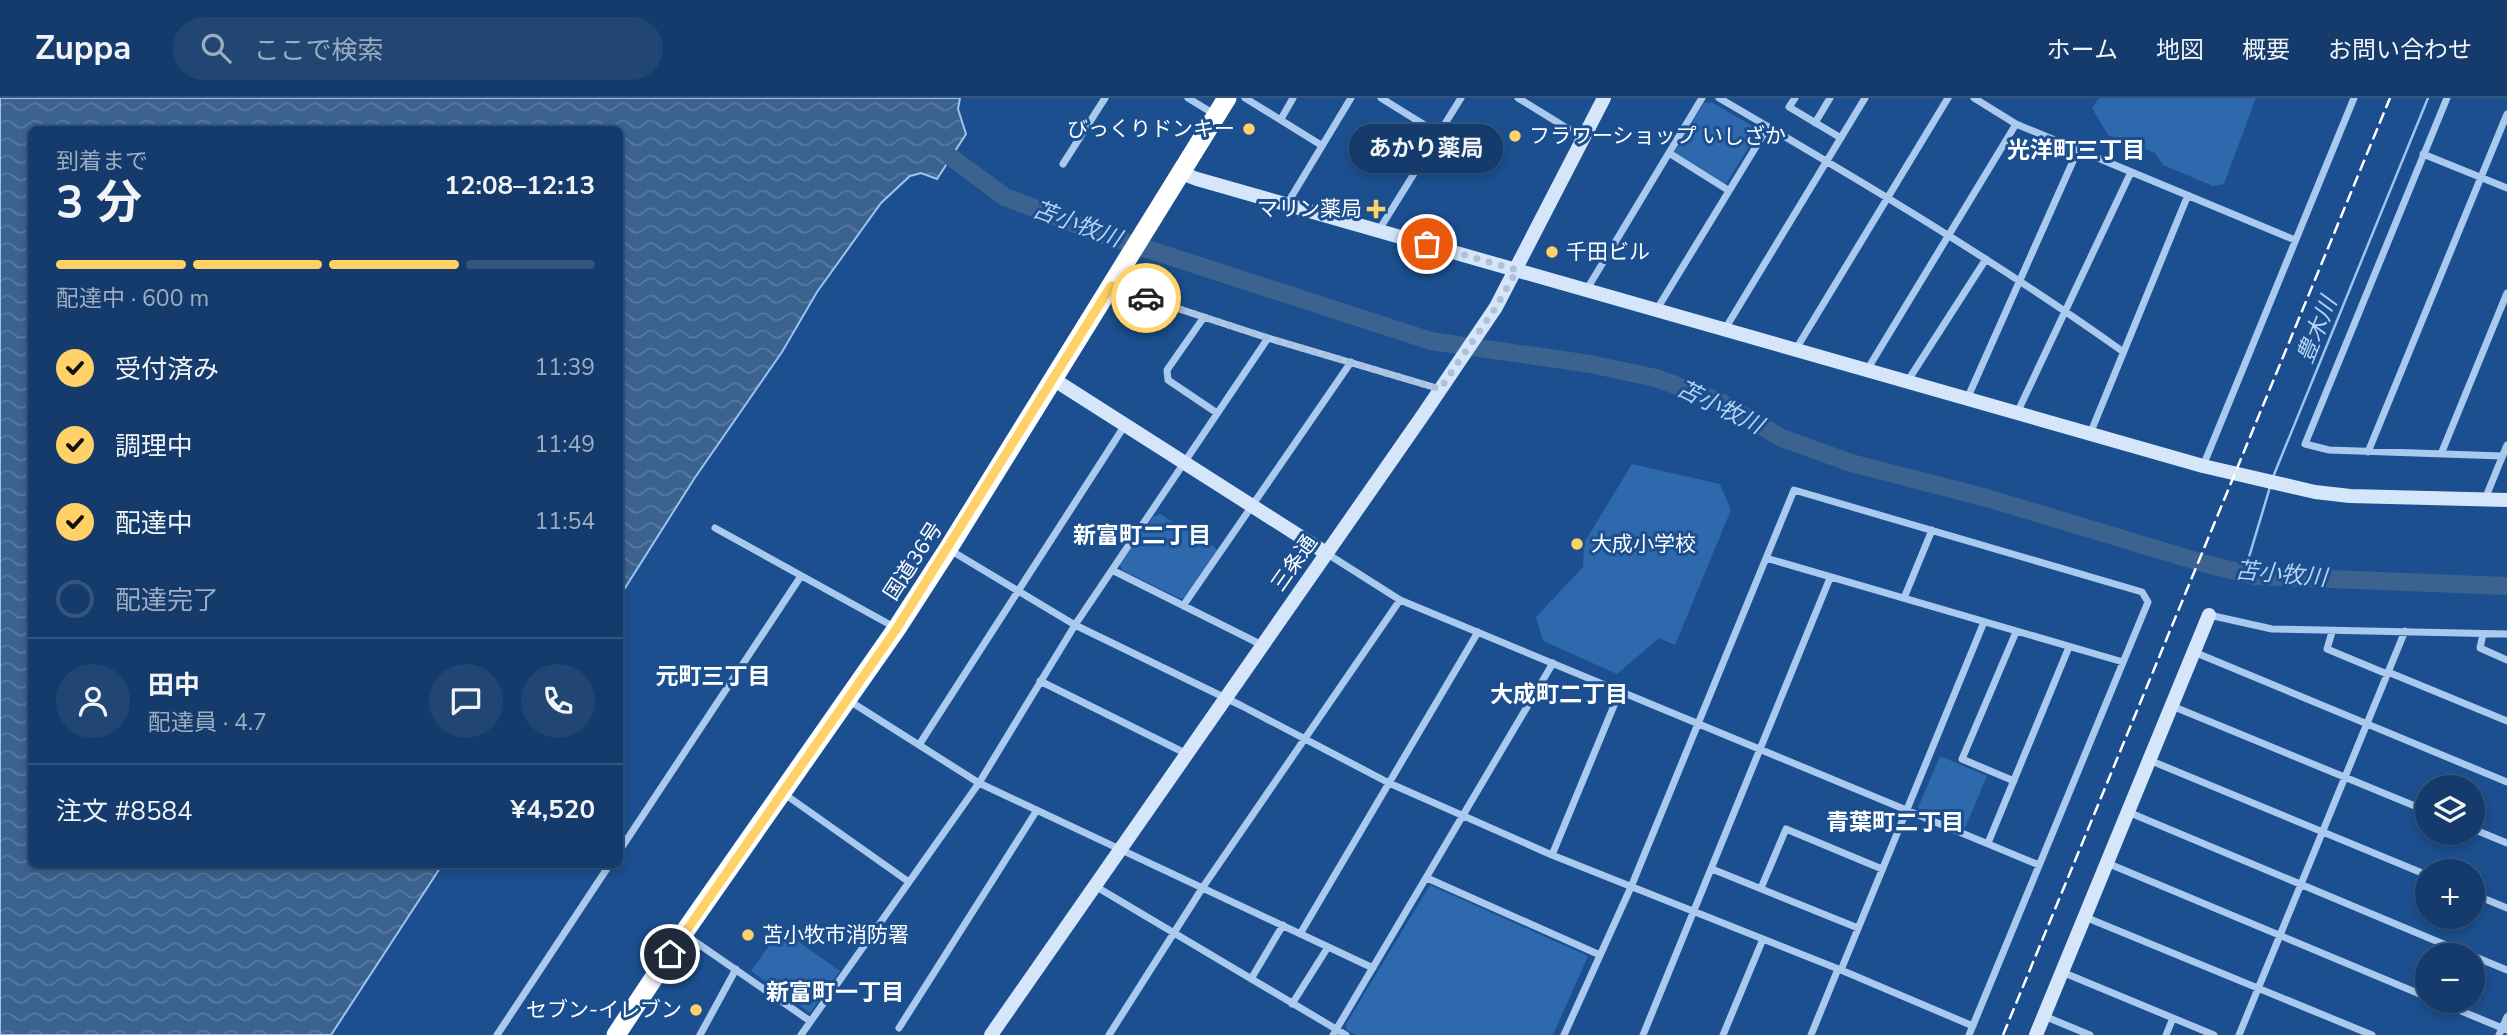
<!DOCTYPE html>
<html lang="ja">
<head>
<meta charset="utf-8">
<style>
  body { margin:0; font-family:"Nunito Sans","Noto Sans JP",sans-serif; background:#214673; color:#f1f3f6; height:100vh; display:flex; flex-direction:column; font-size:26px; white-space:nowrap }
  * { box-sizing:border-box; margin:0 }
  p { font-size:23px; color:#9dadc1 }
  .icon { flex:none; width:38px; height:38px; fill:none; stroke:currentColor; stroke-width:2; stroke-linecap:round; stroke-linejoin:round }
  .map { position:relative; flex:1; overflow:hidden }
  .panel { position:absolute; left:28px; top:28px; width:595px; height:742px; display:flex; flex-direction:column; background:#143b6b; border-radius:10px; box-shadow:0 4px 10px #0003,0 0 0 2px #33557e }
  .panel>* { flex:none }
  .buttons { position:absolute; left:2415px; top:677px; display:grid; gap:14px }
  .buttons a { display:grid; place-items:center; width:70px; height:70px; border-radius:50%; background:#143b6b; box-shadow:0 4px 10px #0003,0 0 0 2px #33557e; font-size:35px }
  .pin { position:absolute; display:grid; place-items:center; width:60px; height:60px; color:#fff; margin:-30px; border:4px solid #fff; border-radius:50%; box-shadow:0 2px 7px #0007 }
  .courier { position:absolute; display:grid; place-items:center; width:70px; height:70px; margin:-35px; border:5px solid #ffd166; border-radius:50%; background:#fff; color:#222; box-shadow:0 2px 9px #0007 }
  .bubble { position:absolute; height:49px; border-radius:24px; background:#143b6b; box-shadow:0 4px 10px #0003,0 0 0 2px #33557e; font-size:23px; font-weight:700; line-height:49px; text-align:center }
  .headline em { font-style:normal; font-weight:700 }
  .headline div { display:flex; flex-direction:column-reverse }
  .headline { display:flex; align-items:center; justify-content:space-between; height:119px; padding:0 28px }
  h1 { font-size:46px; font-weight:700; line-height:52px }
  .bar { display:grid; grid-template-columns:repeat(4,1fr); gap:10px 7px; align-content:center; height:84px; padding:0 28px }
  .bar i { height:9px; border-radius:5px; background:#33557e }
  .bar .selected { background:#ffd166 }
  .bar p { grid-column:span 4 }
  .line { display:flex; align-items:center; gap:18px; padding:0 28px; border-top:2px solid #33557e }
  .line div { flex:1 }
  .round { display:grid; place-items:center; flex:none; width:74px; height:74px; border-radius:37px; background:#214673 }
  ol { padding:0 28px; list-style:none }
  li { display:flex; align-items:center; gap:21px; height:77px }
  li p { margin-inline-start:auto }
  li .icon { padding:7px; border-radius:50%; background:#ffd166; color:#111; stroke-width:4 }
  li:last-child { color:#9dadc1 }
  li i { width:38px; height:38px; border:4px solid #33557e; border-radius:50% }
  header { display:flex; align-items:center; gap:42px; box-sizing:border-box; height:98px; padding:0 35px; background:#143b6b; border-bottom:2px solid #33557e }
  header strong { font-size:33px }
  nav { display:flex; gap:38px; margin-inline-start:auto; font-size:24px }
  .search { width:490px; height:63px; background:#214673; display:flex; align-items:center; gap:18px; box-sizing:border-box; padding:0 24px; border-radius:38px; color:#9dadc1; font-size:26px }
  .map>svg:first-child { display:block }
</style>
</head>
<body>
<header>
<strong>Zuppa</strong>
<div class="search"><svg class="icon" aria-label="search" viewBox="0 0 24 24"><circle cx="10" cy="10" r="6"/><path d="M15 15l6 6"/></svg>ここで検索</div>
<nav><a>ホーム</a><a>地図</a><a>概要</a><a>お問い合わせ</a></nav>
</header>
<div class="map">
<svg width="2507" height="937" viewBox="0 0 2507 937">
  <defs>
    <pattern id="water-waves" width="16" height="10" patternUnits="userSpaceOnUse" patternTransform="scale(1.75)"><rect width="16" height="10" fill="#3c6290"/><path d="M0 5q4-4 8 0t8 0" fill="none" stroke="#597aa1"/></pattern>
  </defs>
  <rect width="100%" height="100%" fill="#1b4f8f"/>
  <path fill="#2e69ad" d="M2099 0H2256L2224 86 2213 88 2163 67 2155 55 2108 37 2092 10Z
    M1711 4 1758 31V34L1726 86 1674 54 1704 5Z
    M1632 366 1720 386 1731 412 1675 547 1659 540 1617 576 1543 543 1536 519 1583 469 1584 445Z
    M1160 416 1216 450 1217 453 1185 499 1181 501 1122 472 1120 467 1153 419Z
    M1940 658 1987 678 1965 730 1918 710Z
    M1430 787 1588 858 1553 937H1356L1347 932 1346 926Z
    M781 831 840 873 810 915 751 873Z"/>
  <path fill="url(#water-waves)" stroke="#9cc4f0" stroke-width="2" d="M0 0H960L958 11 966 36 937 81 921 75 910 78 881 105 817 194 782 254 694 381 620 498V32H32V766L442 767 331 937H0Z"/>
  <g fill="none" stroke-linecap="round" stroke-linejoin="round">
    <path stroke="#9cc4f0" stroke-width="2.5" d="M2273 379 2428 0
      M2255 478 2249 459 2270 389"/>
    <path stroke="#3c6290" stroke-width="18" d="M952 60 1005 99 1101 136 1431 243 1590 266 1656 280 1719 303 1782 340 1851 365 1987 400 2206 466 2255 478 2507 488"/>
    <path stroke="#a9c9ee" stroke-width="7" d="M1188 0 1214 16
      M1245 0 1321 47
      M1381 0 1439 36
      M1518 0 1583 40
      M1719 0C1856 80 1993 161 2122 253
      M1795 0 1789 9 1841 40
      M1974 0 2016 26 2295 142
      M2447 0 2305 346 2329 352 2502 358
      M1281 21 1293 0
      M1815 25 1830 0
      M1669 55 1728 92
      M2423 56 2507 90
      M1063 66 1105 0
      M1287 106 1351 0
      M1379 132 1461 0
      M1112 189 1268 240 1440 291
      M1587 191 1702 0
      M1657 211 1768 29
      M1204 219 1167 272 1168 282 1217 315
      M1725 231 1865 0
      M1796 251 1948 0
      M1867 272 2016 26
      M1907 284 1986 161
      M1967 301 2078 52
      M2017 315 2131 74
      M2090 336 2188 97
      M2368 354 2507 16
      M2441 356 2507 195
      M2203 368 2354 0
      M2485 401 2507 347
      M715 430 896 530
      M950 452 1075 527 1242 608 1389 685 1552 757 1841 872 1973 928
      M1326 455 1400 502 2039 767
      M1766 460 2123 564
      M1112 472 1262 547
      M1904 500 1932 432
      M1183 508 1351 264
      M2209 517 2272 531 2507 536
      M2332 534 2327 551 2387 576
      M2483 536 2480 550 2507 562
      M2194 554 2507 684
      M2388 574 2507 623
      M1040 583 1187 656
      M848 602 979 685 1373 870
      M2172 608 2427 713
      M919 647 1125 327
      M2149 662 2427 777
      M2014 683 1962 661 2016 534
      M783 695 909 784
      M2128 714 2472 858
      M2473 731 2507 745
      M1988 745 2069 549
      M620 752 801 478
      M1552 757 1620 593
      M2107 765 2427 899
      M1712 771 1858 830
      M1427 780 1600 857
      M1095 788 1346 937
      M1761 790 1786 731 1882 771
      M2473 796 2507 810
      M2085 819 2372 937
      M684 836 810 923
      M1300 836 1478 534
      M2473 858 2507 872
      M1841 872 1984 524
      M2062 874 2214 937
      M1251 881 1283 827
      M2437 903 2507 932
      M1292 906 1328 849
      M2044 918 2090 937
      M899 930 1037 712
      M497 937 610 766
      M700 937 736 871
      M801 937 979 685 1075 527 1268 240
      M1109 937 1203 789 1400 502
      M1333 937 1553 565
      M1564 937 1631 789 1794 392 2142 494 2148 504 1969 937
      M1643 937 1830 480
      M1723 937 1763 841
      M1811 937 1838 871
      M2166 937 2173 920
      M2239 937 2405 533
      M2499 937 2507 919"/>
    <path stroke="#d6e6fa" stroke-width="14" d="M1181 75 1197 81 2203 368 2315 394 2350 398 2507 402
      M1053 281 1326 455
      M991 937 1423 317 1496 209 1604 0
      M2036 937 2209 517"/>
    <path stroke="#fff" stroke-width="19" d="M616 937 683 836 897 530 948 451 1227 0"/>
    <path stroke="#fff" stroke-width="2.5" stroke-dasharray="12 5" stroke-linecap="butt" d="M2003 937 2390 0"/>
  </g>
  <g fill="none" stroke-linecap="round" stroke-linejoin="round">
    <path stroke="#afc1d8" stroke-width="7" stroke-dasharray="0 12.6" d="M1146 200 1268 240 1440 291 1496 209 1517 172 1427 146"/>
    <path stroke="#ffd166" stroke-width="9" d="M670 856 897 530 1111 188 1146 200"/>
  </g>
  <g fill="#ffd166" stroke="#1b4f8f" stroke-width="2.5">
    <circle cx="1249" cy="31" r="7"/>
    <circle cx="1515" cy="38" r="7"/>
    <path d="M1372.5 100.5h7v7h7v7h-7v7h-7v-7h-7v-7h7z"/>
    <circle cx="1552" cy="154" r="7"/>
    <circle cx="1577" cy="446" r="7"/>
    <circle cx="748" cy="837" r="7"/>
    <circle cx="696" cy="912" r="7"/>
  </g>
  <g text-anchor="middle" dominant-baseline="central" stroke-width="6" stroke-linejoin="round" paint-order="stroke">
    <g font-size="21" fill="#fff" stroke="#1b4f8f" text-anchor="start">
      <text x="1235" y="31" text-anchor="end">びっくりドンキー</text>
      <text x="1529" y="38">フラワーショップ いしざか</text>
      <text x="1362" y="111" text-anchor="end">マリン薬局</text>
      <text x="1566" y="154">千田ビル</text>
      <text x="1591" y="446">大成小学校</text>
      <text x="762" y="837">苫小牧市消防署</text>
      <text x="682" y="912" text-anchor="end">セブン-イレブン</text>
    </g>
    <g font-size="21" fill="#fff" stroke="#1b4f8f">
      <text transform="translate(913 463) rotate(-57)">国道36号</text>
      <text transform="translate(1294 465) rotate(-55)">三条通</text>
    </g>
    <g font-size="23" font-weight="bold" fill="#fff" stroke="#1b4f8f">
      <text x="2076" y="52">光洋町三丁目</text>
      <text x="1142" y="437">新富町二丁目</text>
      <text x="713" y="578">元町三丁目</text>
      <text x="1559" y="596">大成町二丁目</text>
      <text x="1895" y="724">青葉町二丁目</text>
      <text x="835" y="894">新富町一丁目</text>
    </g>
    <g font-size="23" font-style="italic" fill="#b5d3f5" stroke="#1b4f8f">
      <text transform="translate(1077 126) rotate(20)">苫小牧川</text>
      <text transform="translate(2317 232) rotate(-68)">豊木川</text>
      <text transform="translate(1720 309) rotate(26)">苫小牧川</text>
      <text transform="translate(2281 476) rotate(5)">苫小牧川</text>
    </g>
  </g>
</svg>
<div class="buttons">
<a><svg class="icon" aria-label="layers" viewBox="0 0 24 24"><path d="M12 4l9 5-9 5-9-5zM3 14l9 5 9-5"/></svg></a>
<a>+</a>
<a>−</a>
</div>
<div class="pin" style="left:1427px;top:146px;background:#ea580c"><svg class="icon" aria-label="bag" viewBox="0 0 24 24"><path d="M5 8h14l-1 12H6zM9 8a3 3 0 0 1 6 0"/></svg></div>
<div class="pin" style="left:670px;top:856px;background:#1f2937"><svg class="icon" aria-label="home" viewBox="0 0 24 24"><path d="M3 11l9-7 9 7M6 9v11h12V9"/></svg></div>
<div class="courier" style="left:1146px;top:200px"><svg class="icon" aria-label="car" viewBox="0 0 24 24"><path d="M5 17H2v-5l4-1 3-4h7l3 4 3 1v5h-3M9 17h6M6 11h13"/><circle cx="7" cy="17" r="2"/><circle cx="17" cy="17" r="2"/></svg></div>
<div class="bubble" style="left:1349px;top:26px;width:154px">あかり薬局</div>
<section class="panel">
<div class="headline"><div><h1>3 分</h1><p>到着まで</p></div><em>12:08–12:13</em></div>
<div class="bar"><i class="selected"></i><i class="selected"></i><i class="selected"></i><i></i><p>配達中 · 600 m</p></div>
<ol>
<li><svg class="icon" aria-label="check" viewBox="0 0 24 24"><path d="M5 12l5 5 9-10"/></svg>受付済み<p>11:39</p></li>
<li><svg class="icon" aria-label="check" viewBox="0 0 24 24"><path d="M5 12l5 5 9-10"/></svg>調理中<p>11:49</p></li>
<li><svg class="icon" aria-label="check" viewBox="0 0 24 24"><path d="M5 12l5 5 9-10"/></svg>配達中<p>11:54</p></li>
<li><i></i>配達完了</li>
</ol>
<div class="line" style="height:126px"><a class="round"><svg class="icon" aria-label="person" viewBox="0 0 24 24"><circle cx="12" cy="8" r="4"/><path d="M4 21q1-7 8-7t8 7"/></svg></a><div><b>田中</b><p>配達員 · 4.7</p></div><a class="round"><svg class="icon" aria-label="chat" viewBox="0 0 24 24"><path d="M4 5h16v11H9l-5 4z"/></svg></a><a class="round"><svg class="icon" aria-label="phone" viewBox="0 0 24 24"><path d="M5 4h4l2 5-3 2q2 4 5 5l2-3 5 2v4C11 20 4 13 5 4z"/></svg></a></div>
<div class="line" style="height:91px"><div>注文 #8584</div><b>¥4,520</b></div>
</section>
</div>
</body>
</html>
